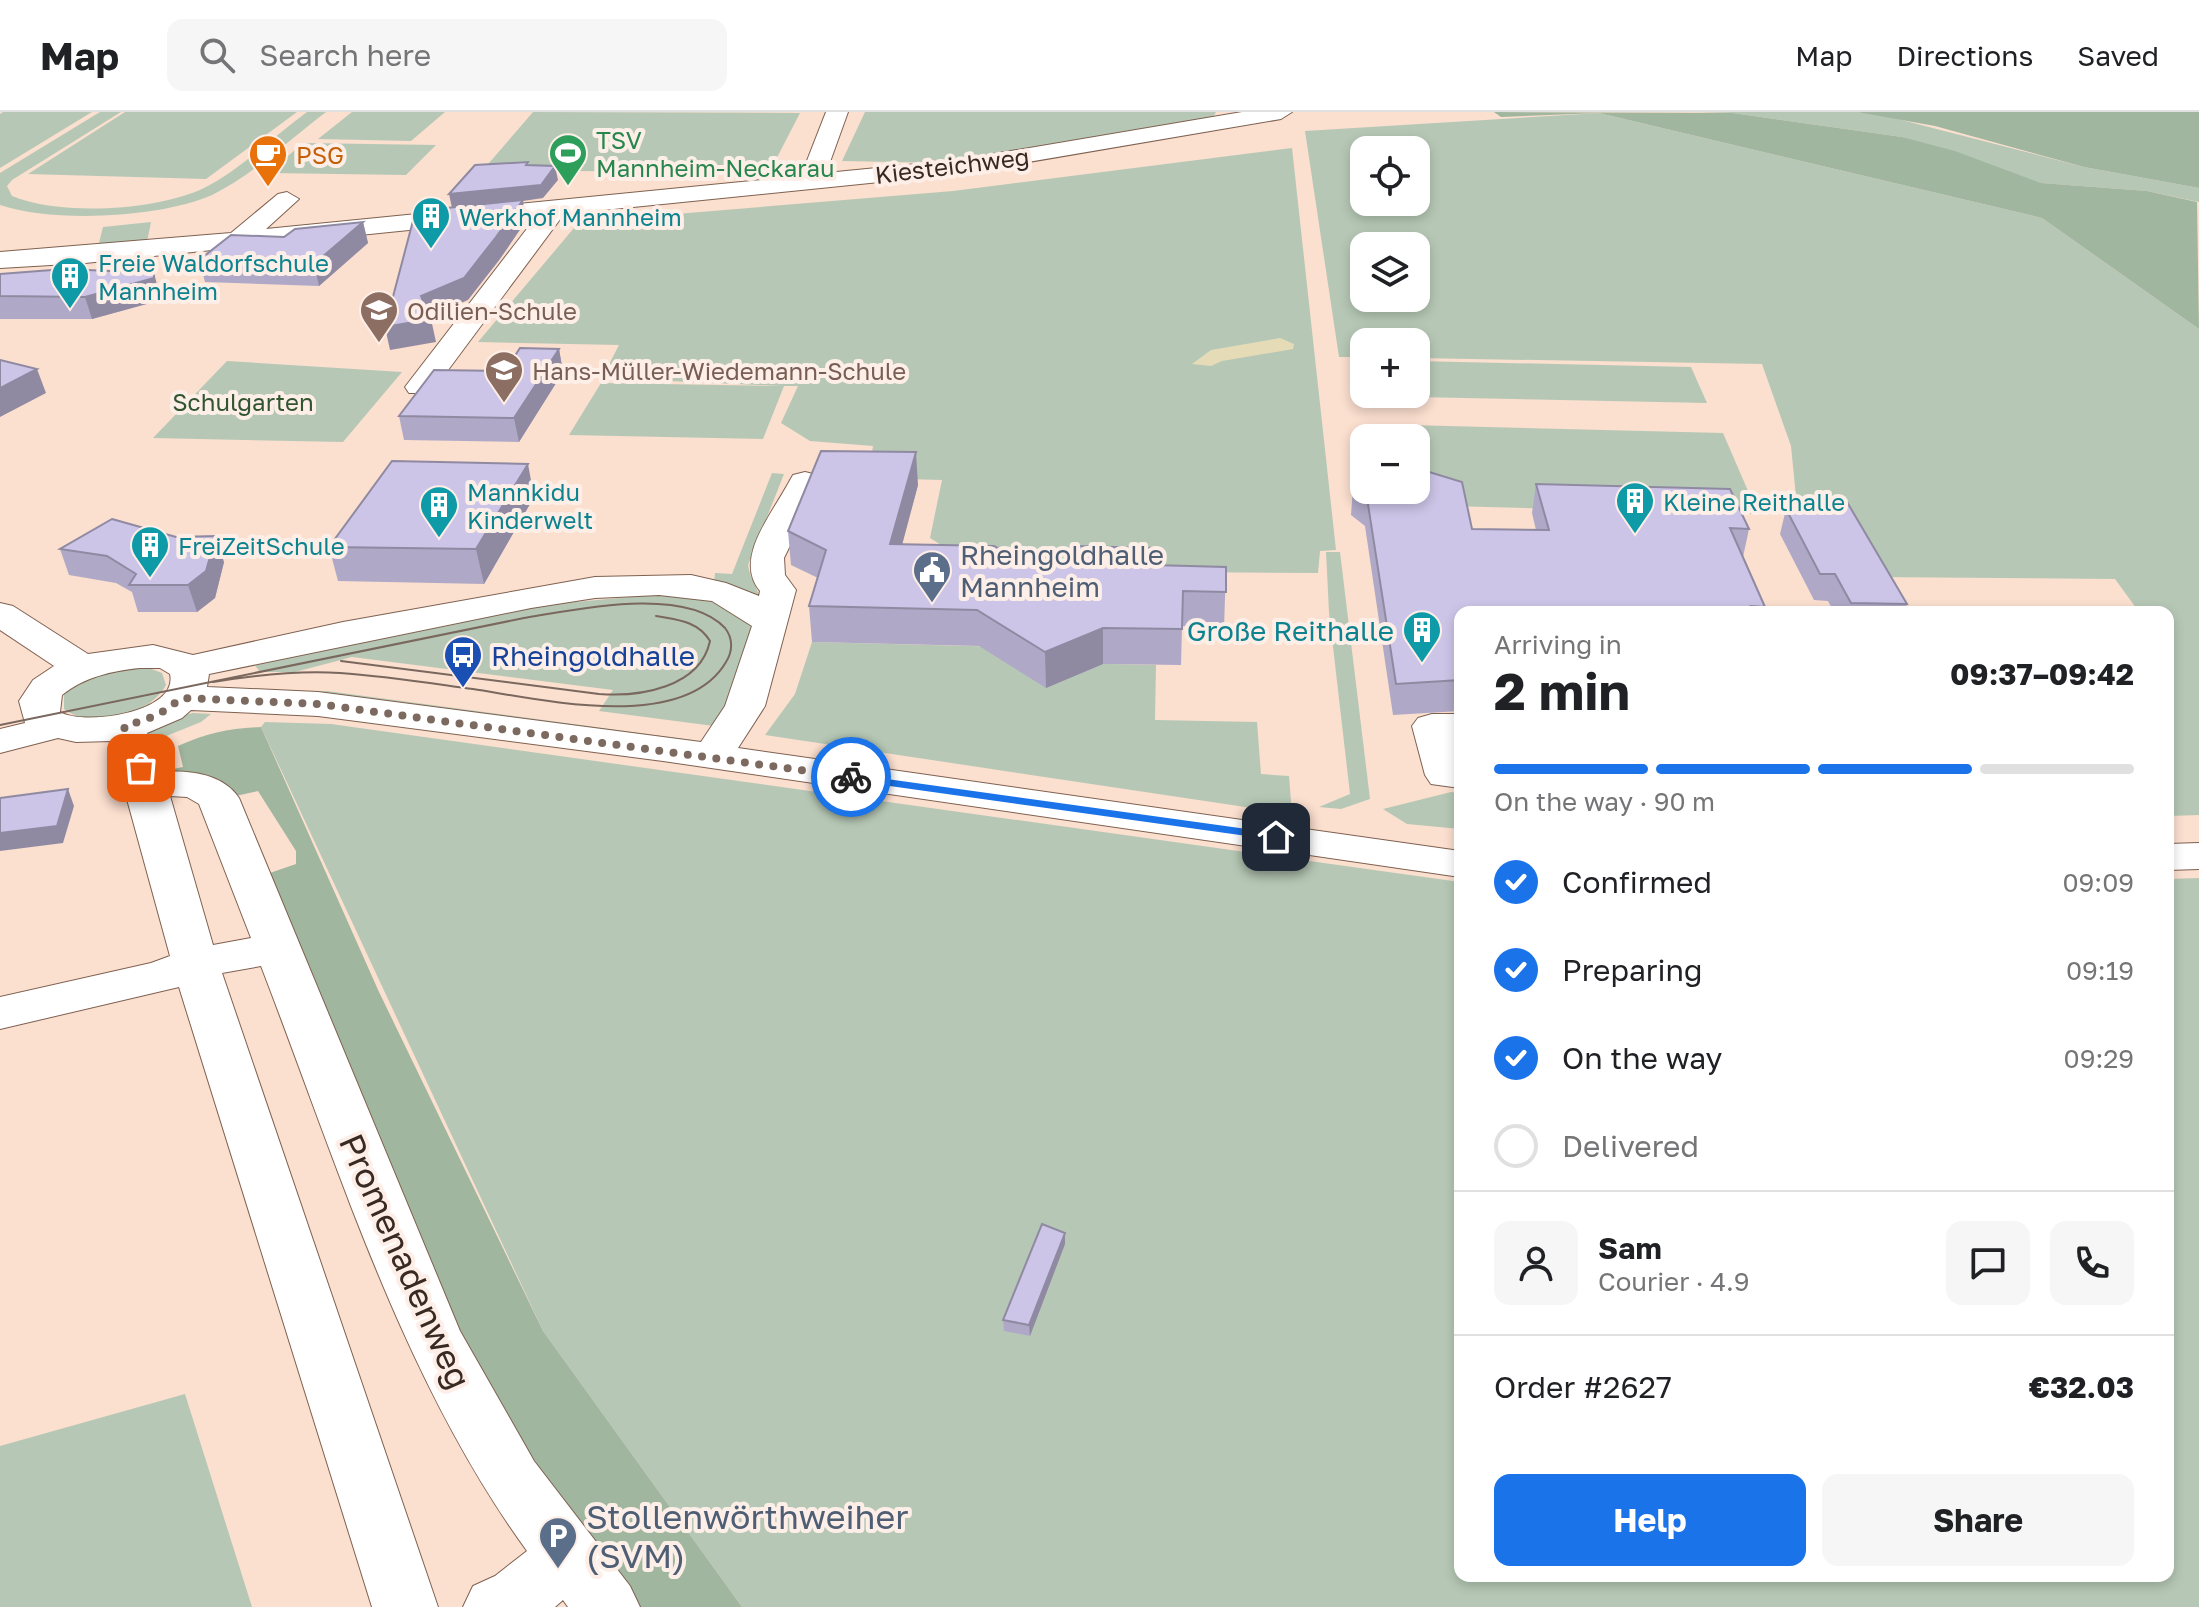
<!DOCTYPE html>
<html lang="en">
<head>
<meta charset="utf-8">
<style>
  body { margin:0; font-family:"Golos Text",sans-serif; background:#f6f6f6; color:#202124; height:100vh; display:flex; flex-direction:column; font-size:30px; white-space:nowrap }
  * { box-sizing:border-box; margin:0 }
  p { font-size:26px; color:#757577 }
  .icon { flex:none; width:44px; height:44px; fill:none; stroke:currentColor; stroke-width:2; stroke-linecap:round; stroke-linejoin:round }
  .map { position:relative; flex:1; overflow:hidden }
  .side { position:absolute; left:1454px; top:494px; width:720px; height:976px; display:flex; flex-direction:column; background:#fff; border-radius:16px; box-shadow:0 4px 12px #0003 }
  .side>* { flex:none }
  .tools { position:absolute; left:1350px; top:24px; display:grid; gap:16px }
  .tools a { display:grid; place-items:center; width:80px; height:80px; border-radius:16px; background:#fff; box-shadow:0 4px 12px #0003; font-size:40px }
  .pin { position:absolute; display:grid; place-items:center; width:68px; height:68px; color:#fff; margin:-34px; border-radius:16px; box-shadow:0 4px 12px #0006 }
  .courier { position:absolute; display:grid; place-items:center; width:80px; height:80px; margin:-40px; border:6px solid #1a73e8; border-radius:50%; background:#fff; color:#222; box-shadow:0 2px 10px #0007 }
  .headline em { font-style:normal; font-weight:700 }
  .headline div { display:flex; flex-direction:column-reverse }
  .headline { display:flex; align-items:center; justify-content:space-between; height:136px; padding:0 40px }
  h1 { font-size:52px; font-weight:700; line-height:60px }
  .bar { display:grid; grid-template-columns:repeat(4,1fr); gap:12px 8px; align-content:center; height:96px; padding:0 40px }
  .bar i { height:10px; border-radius:6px; background:#e0e0e0 }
  .bar .selected { background:#1a73e8 }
  .bar p { grid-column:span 4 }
  .line { display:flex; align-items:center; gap:20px; padding:0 40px; border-top:2px solid #e0e0e0 }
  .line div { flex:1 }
  .round { display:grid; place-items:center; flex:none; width:84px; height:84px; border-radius:16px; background:#f6f6f6 }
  ol { padding:0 40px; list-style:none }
  li { display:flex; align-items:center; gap:24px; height:88px }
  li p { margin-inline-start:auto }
  li .icon { padding:8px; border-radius:50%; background:#1a73e8; color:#fff; stroke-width:4 }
  li:last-child { color:#757577 }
  li i { width:44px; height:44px; border:4px solid #e0e0e0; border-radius:50% }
  .button { display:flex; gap:16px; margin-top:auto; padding:16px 40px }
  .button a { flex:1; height:92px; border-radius:16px; background:#1a73e8; color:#fff; font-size:32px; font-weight:700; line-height:92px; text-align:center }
  .button a+a { background:#f6f6f6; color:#202124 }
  header { display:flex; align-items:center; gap:48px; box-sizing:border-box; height:112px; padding:0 40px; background:#fff; border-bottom:2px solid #e0e0e0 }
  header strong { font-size:38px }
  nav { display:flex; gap:44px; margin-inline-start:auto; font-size:28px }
  .search { width:560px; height:72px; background:#f6f6f6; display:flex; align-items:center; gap:20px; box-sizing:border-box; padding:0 28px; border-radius:16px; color:#757577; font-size:30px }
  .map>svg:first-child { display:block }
</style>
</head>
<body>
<header>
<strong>Map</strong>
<div class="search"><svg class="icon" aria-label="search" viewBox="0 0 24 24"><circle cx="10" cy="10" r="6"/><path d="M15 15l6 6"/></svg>Search here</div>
<nav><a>Map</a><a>Directions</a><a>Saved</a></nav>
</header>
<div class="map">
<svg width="2199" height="1495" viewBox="0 0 2199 1495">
  <rect width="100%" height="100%" fill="#fbdfcf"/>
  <path fill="#b6c8b5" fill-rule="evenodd" d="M3 0H92L0 56V2Z
    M100 0H121L12 68 7 74 12 84C60 104 156 99 204 76 240 58 274 24 307 0H326C290 27 252 64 212 83 160 106 53 111 0 93V61Z
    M125 0H297L206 67 28 62Z
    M352 0H445L411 29 318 27Z
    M533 0 800 1 769 61 483 58Z
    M865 0H1216L1212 7 944 51 842 49Z
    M1698 0H1857L1886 4 2084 55 2199 76V90L2147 79 2040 71 1902 25 1733 1Z
    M1599 1 2042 106 2199 217V703L2168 704V500H2139L2115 467 1869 465 1835 396 1797 395 1791 334 1762 252 1416 246V230H1364V245H1339L1305 19ZM1364 38H1416V90H1364ZM1364 134H1416V186H1364Z
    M303 31 436 33 406 63 268 61Z
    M1292 36 1336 438 1320 439 1318 461 1043 459 1014 442 954 441 930 426 942 368 868 366 873 334 810 329 781 311 798 274H784L763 327 569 323 601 271 783 274 602 266 619 233 478 230 579 110 953 79Z
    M151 110 147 130 98 135 103 115Z
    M227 249 402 260 343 330 153 326Z
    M1416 249 1691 255 1707 291 1415 285Z
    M1408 313 1723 321 1758 402 1448 394 1416 357V326H1410Z
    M772 361 784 362 748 453C750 467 758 477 762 491L714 472 715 461 732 462Z
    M1326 440H1340L1370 687 1341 697 1319 695 1350 682 1329 500Z
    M673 481C706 487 730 492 754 516L732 586 714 614 599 599 613 578 352 545 295 560H260L253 551 532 494Z
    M812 530 1010 535 1060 551 1156 553 1155 608 1257 610 1261 662 1289 664 1292 702 765 623 795 582Z
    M125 554 149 556 162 561 166 573C150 603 92 619 64 597V582L78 569Z
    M327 579 692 628 673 631 266 580Z
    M193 601 211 602 201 610 149 631 145 623C157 607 174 605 193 601Z
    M265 610 331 612 1460 770V1464H2168V767L2199 766V1495H742L543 1219 261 615Z
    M1451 680 1460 681V717L1407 712 1383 697Z
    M185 1282 252 1495H0V1334Z"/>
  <path fill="#a0b69f" d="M1494 0 1733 1 1902 25 1955 39 2041 71 2147 79 2197 90 2199 217 2042 106 1599 1 1501 5Z
    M1857 0H2199V76L2084 55 1935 14Z
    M261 615 379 880 543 1219 742 1495H628L504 1324 436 1189 267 762 296 752V739L258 679 231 685 157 660 183 655 178 634C207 621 230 616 261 615Z"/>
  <path fill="#e5dcb7" d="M1280 226 1294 232 1293 237 1222 249 1211 254 1192 252 1211 238Z"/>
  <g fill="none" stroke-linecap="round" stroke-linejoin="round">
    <defs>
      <path id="minor" d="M826 0H848L826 61 958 48 1242 0H1292L1281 7 958 62 564 102 431 281H409L405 275 536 105 85 151 0 156V140L231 121 278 82 287 80 299 87 266 117 801 64Z
        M805 360 817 363 821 370 784 446 785 463 796 478 765 594 738 636 1460 739V765L663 649 318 604 191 598 182 606 147 621 163 660C190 658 223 662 239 686L460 1219 534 1349 630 1474 640 1495H568L563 1488 555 1495H463L473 1474 495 1464 527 1439C401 1265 338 1053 261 854L222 861 438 1495H372L179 875 0 917V885L151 851 170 844 111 629 76 630 58 626 0 641V617L25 611 19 589 33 568 54 554 0 518V491L13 494 88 542 153 533 193 543 343 510 595 465 691 463 726 471 759 484 760 479C733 447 772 402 789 370L793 363ZM659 483 712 489 752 514 725 594 701 630 318 580 207 575 209 562 531 496 595 486ZM140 556H160L170 562C179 601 84 614 60 600L62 583C85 565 111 559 140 556ZM170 684 187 685 199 692 251 826 213 833Z
        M1432 602H1460V626H1456L1460 641V676L1431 672 1425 663 1412 614 1418 606Z
        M2199 731V757L2168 758V732Z"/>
    </defs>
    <use href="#minor" stroke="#7f6150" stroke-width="2"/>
    <use href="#minor" fill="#fff" fill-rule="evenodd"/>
    <path stroke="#7a675d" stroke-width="2" d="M341 549 599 582C639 585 700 576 710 529 698 509 678 508 656 504
      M0 613 524 506C574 498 685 473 725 516 733 526 733 539 726 550 684 622 539 587 473 577 429 571 385 564 340 561 297 558 255 563 213 570"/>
  </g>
  <path fill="#afa9c7" d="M363 110 368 131 319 174 205 170 199 148 284 125Z
    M0 162 160 183 161 188 92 207H0Z
    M559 237 563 260 519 330 404 328 399 304Z
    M1536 372 1749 417 1743 445 1765 495 1763 500H1460V599L1393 603 1365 414 1351 403 1353 375 1472 417 1536 418 1532 401Z
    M918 373 902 432 1019 448 1226 455 1224 516 1182 514 1181 553 1103 552 1046 576 979 534 812 530 809 494 818 466 791 453 788 419Z
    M534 385 484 472 338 469 329 435Z
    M1804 389 1907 492 1905 500H1834L1828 489 1814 488 1780 422 1786 397H1803Z
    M60 437 224 450 215 486 197 500H138L132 480 116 471 69 463Z
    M1065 1132 1030 1224 1004 1219 1003 1208Z"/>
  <path fill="#8f8aa2" d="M555 54 558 68 543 86 523 89 526 109 500 147 468 188 425 207 421 184 452 96 449 82Z
    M363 110 368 131 319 174 314 152Z
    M154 161 161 188 92 207 85 185Z
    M431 207 436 230 390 238 385 215Z
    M559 237 563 260 519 330 514 306Z
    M37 257 46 281 0 305V276Z
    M916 340 918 373 893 467 890 432Z
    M528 352 534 385 484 472 476 437Z
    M216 424 224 450 215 486 197 500 188 473Z
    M1103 516V552L1046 576 1045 540Z
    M68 677 74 694 63 731 0 739V721Z
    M1065 1121V1132L1030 1224 1029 1213Z"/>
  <path fill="#ccc5e7" stroke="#8f8aa2" stroke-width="2" d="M528 50 526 53 555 54 541 73 449 82 475 53Z
    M523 88 496 125 464 166 421 184 431 207 385 215 414 105 422 104 428 98Z
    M363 110 314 152 199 148 231 123 284 125 295 117Z
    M65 157 154 161V166L85 185 0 184V162Z
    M520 236 559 237 514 306 399 304 434 258 505 259Z
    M0 248 37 257 0 276Z
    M821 339 916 340 890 432 994 434 1019 448 1073 449 1075 434 1154 436 1153 453 1226 455V480L1183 479 1182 517 1103 516 1045 540 977 498 809 494 826 438 788 419Z
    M392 349 528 352 476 437 329 435Z
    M1416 356 1462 370 1472 417 1549 418 1536 372 1730 377 1749 417 1730 416 1765 495 1751 494 1754 500H1460V568L1396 572 1367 386 1353 375 1364 365V378H1416Z
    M1804 389 1847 390 1907 492 1851 491 1835 462H1820L1786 397H1808Z
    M112 407 176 425 216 424 206 459 188 473H129L136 462 107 444 60 437Z
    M68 677 57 714 0 721V686Z
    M1042 1112 1065 1121 1029 1213 1003 1208Z"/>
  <path fill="#1a73e8" d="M851 662 1276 721 1282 725 1276 728 847 668V663Z"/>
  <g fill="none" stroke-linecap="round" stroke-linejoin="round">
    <path stroke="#7c695f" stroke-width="8" stroke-dasharray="0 14.4" d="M141 656 124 615 158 603 182 586 318 592 851 665"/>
  </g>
  <defs>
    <symbol id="stadium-pin" viewBox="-11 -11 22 30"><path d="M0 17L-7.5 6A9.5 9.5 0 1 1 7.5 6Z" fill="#2e9e5b" stroke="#fdefe7"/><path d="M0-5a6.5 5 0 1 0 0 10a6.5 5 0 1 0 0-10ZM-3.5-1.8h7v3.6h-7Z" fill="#fff"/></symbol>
    <symbol id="cafe-pin" viewBox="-11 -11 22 30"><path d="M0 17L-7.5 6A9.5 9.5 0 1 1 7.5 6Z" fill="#e8710a" stroke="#fdefe7"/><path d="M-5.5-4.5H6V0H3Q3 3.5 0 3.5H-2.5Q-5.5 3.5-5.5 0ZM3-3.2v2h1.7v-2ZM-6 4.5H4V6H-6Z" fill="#fff"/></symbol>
    <symbol id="building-pin" viewBox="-11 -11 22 30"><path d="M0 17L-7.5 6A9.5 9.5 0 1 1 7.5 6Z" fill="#0f9aa8" stroke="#fdefe7"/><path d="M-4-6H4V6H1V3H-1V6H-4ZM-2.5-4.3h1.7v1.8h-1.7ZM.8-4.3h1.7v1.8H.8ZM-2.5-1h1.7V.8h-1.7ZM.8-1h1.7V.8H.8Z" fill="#fff"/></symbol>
    <symbol id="school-pin" viewBox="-11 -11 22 30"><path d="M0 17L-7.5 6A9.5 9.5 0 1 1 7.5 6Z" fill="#8d6e63" stroke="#fdefe7"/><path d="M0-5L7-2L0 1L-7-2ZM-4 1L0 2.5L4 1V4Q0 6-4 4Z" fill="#fff"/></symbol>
    <symbol id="civic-pin" viewBox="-11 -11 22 30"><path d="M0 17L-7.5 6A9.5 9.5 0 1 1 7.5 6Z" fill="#5c6f8a" stroke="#fdefe7"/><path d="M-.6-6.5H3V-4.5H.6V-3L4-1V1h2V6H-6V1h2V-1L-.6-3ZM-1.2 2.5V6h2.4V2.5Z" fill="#fff"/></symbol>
    <symbol id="bus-pin" viewBox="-11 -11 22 30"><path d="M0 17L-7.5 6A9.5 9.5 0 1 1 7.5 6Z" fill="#1a4fb4" stroke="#fdefe7"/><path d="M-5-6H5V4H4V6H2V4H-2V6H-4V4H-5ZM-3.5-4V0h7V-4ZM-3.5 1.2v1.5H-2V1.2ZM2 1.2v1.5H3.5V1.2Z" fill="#fff"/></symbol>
    <symbol id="parking-pin" viewBox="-11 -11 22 30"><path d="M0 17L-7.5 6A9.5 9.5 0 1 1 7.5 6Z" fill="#5c6f8a" stroke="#fdefe7"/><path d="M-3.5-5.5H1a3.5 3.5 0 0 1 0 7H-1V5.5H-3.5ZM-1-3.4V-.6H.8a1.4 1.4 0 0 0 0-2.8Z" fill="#fff"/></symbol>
  </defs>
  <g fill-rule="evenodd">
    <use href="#stadium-pin" x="546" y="19" width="44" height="60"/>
    <use href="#cafe-pin" x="246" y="20" width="44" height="60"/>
    <use href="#building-pin" x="409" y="82" width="44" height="60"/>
    <use href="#building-pin" x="48" y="142" width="44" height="60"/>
    <use href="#school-pin" x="357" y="176" width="44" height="60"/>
    <use href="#school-pin" x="482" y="236" width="44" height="60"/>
    <use href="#building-pin" x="1613" y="367" width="44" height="60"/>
    <use href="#building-pin" x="417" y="371" width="44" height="60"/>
    <use href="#building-pin" x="128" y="411" width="44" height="60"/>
    <use href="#civic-pin" x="910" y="436" width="44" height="60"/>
    <use href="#building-pin" x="1400" y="496" width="44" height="60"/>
    <use href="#bus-pin" x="441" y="521" width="44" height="60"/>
    <use href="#parking-pin" x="536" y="1402" width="44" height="60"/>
  </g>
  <g text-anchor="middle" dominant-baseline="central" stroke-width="8" stroke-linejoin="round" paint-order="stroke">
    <g font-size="24" fill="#27864d" stroke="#fdefe7" text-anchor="start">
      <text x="596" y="27">TSV<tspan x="596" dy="28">Mannheim-Neckarau</tspan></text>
    </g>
    <g font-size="24" fill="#c56008" stroke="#fdefe7" text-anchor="start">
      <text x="296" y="42">PSG</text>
    </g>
    <g font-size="24" fill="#382a23" stroke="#fdefe7">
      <text transform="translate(952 53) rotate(-7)">Kiesteichweg</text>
    </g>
    <g font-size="24" fill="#0d838f" stroke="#fdefe7" text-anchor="start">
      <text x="459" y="104">Werkhof Mannheim</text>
      <text x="98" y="150">Freie Waldorfschule<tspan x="98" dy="28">Mannheim</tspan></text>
      <text x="467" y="379">Mannkidu<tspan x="467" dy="28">Kinderwelt</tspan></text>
      <text x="1663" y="389">Kleine Reithalle</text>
      <text x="178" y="433">FreiZeitSchule</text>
    </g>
    <g font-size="24" fill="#785e54" stroke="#fdefe7" text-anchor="start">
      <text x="407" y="198">Odilien-Schule</text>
      <text x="532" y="258">Hans-Müller-Wiedemann-Schule</text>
    </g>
    <g font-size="24" fill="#315431" stroke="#fdefe7">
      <text x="243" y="289">Schulgarten</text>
    </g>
    <g font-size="28" fill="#4e5e75" stroke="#fdefe7" text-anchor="start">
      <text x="960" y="442">Rheingoldhalle<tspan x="960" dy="32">Mannheim</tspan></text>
    </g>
    <g font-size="28" fill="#0d838f" stroke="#fdefe7" text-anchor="end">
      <text x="1394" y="518">Große Reithalle</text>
    </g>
    <g font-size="28" fill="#164399" stroke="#fdefe7" text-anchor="start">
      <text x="491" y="543">Rheingoldhalle</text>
    </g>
    <g font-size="34" fill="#382a23" stroke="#fdefe7">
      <text transform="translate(406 1149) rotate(66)">Promenadenweg</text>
    </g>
    <g font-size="34" fill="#4e5e75" stroke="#fdefe7" text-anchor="start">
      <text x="586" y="1404">Stollenwörthweiher<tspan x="586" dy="39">(SVM)</tspan></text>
    </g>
  </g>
</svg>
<div class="tools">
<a><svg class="icon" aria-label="locate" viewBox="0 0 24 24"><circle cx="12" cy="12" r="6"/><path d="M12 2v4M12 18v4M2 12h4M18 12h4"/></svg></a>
<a><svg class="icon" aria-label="layers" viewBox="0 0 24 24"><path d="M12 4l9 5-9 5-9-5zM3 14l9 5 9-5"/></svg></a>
<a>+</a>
<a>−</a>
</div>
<div class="pin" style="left:141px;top:656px;background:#ea580c"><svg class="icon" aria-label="bag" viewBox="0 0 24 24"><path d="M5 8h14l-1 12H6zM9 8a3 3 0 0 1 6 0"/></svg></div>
<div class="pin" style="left:1276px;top:725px;background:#1f2937"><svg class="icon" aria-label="home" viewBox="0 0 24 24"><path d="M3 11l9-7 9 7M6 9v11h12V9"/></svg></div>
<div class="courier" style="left:851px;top:665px"><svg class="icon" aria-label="bike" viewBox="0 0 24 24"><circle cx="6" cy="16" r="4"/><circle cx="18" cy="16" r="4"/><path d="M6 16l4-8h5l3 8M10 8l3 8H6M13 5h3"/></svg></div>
<section class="side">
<div class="headline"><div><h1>2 min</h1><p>Arriving in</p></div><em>09:37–09:42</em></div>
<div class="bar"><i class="selected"></i><i class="selected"></i><i class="selected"></i><i></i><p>On the way · 90 m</p></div>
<ol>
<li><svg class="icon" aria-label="check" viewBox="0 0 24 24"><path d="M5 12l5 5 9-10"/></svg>Confirmed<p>09:09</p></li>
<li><svg class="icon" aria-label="check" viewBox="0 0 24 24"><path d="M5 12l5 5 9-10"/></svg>Preparing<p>09:19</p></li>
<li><svg class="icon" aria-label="check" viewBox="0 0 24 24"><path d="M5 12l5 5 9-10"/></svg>On the way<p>09:29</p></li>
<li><i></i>Delivered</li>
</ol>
<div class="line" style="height:144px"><a class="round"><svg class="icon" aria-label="person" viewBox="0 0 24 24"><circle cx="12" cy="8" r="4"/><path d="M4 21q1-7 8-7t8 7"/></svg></a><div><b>Sam</b><p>Courier · 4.9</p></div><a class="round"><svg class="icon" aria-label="chat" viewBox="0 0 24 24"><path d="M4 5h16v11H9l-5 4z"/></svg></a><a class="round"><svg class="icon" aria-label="phone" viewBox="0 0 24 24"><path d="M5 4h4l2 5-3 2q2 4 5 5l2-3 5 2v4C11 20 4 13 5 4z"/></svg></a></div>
<div class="line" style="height:104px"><div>Order #2627</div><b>€32.03</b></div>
<div class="button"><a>Help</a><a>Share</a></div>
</section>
</div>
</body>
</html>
